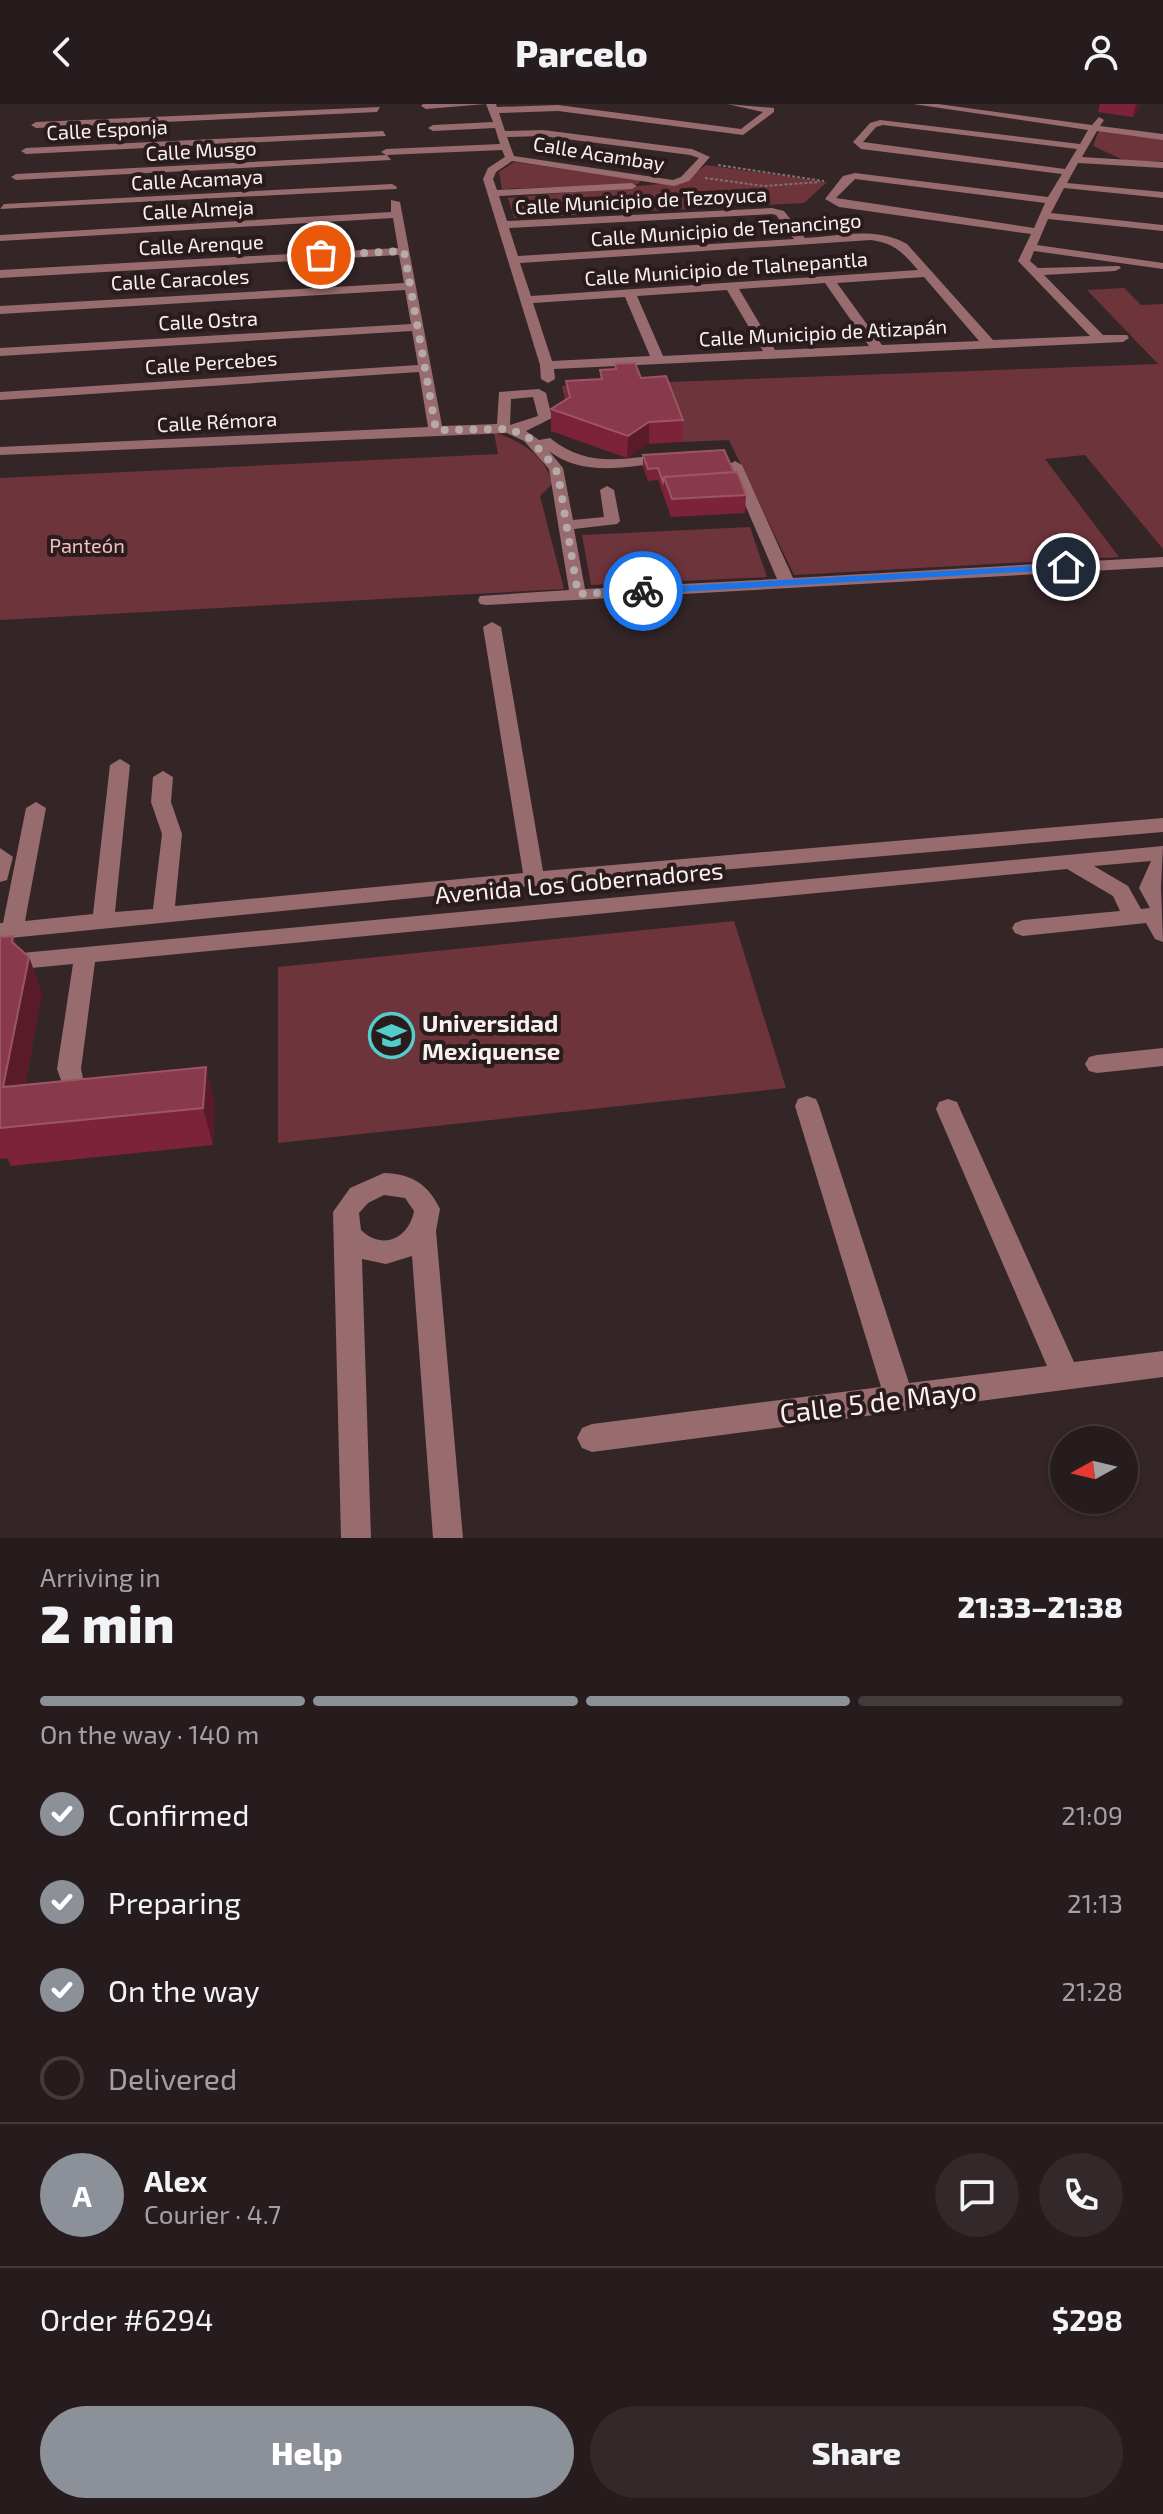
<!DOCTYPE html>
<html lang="en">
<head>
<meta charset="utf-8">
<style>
  body { margin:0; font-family:"Exo 2",sans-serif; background:#33292a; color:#f1f3f6; height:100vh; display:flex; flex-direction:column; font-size:30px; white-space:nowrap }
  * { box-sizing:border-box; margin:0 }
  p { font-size:26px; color:#a4a1a4 }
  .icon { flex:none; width:44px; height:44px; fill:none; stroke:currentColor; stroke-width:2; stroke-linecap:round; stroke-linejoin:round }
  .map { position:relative; height:1434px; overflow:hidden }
  .side { display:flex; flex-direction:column; background:#271c1d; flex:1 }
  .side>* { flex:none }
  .needle { width:52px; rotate:262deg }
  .controls { position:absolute; left:1050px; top:1322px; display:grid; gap:16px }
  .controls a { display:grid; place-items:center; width:88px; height:88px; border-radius:50%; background:#271c1d; box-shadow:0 2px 6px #0004,0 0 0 2px #433a3b; font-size:40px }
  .pin { position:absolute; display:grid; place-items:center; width:68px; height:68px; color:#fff; margin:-34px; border:4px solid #fff; border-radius:50%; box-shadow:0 2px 8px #0007 }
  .courier { position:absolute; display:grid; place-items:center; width:80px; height:80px; margin:-40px; border:6px solid #1a73e8; border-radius:50%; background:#fff; color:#222; box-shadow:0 2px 10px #0007 }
  .overview em { font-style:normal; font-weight:800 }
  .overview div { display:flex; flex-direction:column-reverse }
  .overview { display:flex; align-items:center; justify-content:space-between; height:136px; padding:0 40px }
  h1 { font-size:52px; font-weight:800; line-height:60px }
  .bar { display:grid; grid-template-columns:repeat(4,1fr); gap:12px 8px; align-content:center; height:96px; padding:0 40px }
  .bar i { height:10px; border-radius:6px; background:#433a3b }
  .bar .on { background:#8c9099 }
  .bar p { grid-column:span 4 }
  .line { display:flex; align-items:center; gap:20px; padding:0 40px; border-top:2px solid #433a3b }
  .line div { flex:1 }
  .round { display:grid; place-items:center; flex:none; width:84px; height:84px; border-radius:42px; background:#33292a }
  ol { padding:0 40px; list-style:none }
  li { display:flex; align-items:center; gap:24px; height:88px }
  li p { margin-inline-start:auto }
  li .icon { padding:8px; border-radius:50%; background:#8c9099; color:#fff; stroke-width:4 }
  li:last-child { color:#a4a1a4 }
  li i { width:44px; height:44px; border:4px solid #433a3b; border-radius:50% }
  .cta { display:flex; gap:16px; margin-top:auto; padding:16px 40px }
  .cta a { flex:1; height:92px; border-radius:48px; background:#8c9099; color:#fff; font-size:32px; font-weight:800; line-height:92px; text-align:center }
  .cta a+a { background:#33292a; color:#f1f3f6 }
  header { display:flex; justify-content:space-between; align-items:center; height:104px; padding:0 40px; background:#271c1d; font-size:36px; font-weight:800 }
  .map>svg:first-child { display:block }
</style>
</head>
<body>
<header><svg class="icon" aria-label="back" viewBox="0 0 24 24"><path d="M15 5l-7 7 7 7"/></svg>Parcelo<svg class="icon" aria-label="person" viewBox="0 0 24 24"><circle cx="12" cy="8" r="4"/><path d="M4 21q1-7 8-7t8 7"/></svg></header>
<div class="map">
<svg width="1163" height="1434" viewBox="0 0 1163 1434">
  <rect width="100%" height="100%" fill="#342527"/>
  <path fill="#6e343c" d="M1099 26 1163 34V57L1128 58 1093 42Z
    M514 58 641 76 638 80 502 85 499 68Z
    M706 61 827 78 804 99 514 114 508 94 682 78Z
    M1124 184 1141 201 1163 200V445L1085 351 1045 355 1119 453 794 471 729 336 682 338 665 294 566 299 562 282 1158 260 1087 186Z
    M494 329C519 335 547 353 552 380L540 392 564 485 0 516V374L498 350Z
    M750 423 767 473 591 481 582 431Z
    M734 817 786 984 278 1039V863Z"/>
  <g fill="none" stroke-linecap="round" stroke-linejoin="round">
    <path stroke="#7e7172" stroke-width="2" stroke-dasharray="3 2" stroke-linecap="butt" d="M718 61 824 77
      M705 74 764 82 820 78"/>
    <path fill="#986b6f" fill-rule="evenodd" d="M423 0H496L497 3 558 1 741 25 763 8 727 0 774 4V8L743 31 558 7 499 9 505 27 543 26 692 45 710 53 689 77 674 82 512 57 496 68 493 75 497 86 632 79 637 82 632 85 499 92 507 117 772 104 784 107 805 134C838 132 877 122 907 140L993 236 1090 232 1018 157 1031 130 839 103 825 95 843 72 855 69 1048 93 1062 70 861 45 853 38 870 19 880 16 1080 40 1088 26 913 0H938L1092 21 1099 13 1104 16 1100 22 1163 30V36L1097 27 1082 53 1163 58V64L1078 59 1067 79 1163 88V94L1064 84 1051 109 1163 121V127L1048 115 1037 141 1163 159V165L1034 147 1030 157 1038 164 1119 162 1121 164 1115 167 1044 171 1103 231H1127L1129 234 1123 238 554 265 555 275 548 279 541 275 540 261 483 75 488 64 505 53 502 46 386 51 381 48 386 45 500 40 495 24 433 27 428 24 433 21 493 18 486 0 426 5 421 2ZM883 21 1077 45 1065 65 863 38 876 23ZM543 32 690 51 699 54 681 73 673 76 514 52 507 33ZM855 75 1045 99 1034 124 836 94ZM772 110 776 111 794 135 518 152 509 124ZM871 136C895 139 903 149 918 166L531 192 520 159ZM924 173 979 237 882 241 837 179ZM825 179 869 242 775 246 739 185ZM727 186 763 247 663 252 637 192ZM625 193 650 252 552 257 533 199Z
      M380 3 377 8 36 24 31 21 36 18Z
      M383 27 386 32 26 50 21 47 26 44Z
      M387 51 391 56 16 76 11 73 16 70Z
      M392 80 397 83 396 85 0 105 4 100Z
      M391 96 400 98 442 322 497 320 499 288 539 285 546 289 552 314 526 327 539 336 550 334C588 365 624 354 669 350L676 354 669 358C630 362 583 374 549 347L563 364 573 416 604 413 600 386 607 382 614 386 620 417 617 420 574 425 585 485 777 475 728 361 735 357 742 361 793 474 1163 453V463L486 501 480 500 478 496 480 492 569 486 549 365 524 337 507 329 0 351V343L428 323 419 268 0 296V288L418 261 412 227 0 252V244L411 220 405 186 0 210V202L404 179 399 151 0 174V166L398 144 393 114 0 137V131L391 108ZM533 293 538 312 510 321 511 295Z
      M492 518 501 523 543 767 1163 714V728L534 782 0 835V819H3L26 704 36 698 46 704 25 817 93 810 110 661 120 655 130 661 115 808 153 805 162 730 151 698 153 673 163 667 173 673 171 698 182 730 175 802 523 769 483 523Z
      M1163 742 1161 784 1163 838 1155 835 1146 819 1023 832 1015 829 1012 824 1015 819 1023 816 1120 807 1113 792 1067 765 95 858 81 965 83 974 102 977 105 984 102 991 79 992 65 987 57 965 73 860 0 867V851ZM1151 757 1139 784 1150 804 1141 805 1128 782 1094 762Z
      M0 744 13 753 7 776 0 778Z
      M1163 944V962L1097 969 1089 967 1085 960 1089 953 1097 951Z
      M807 992 816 995 819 1002 909 1279 1047 1262 936 1005 939 998 948 995 957 998 960 1005 1074 1258 1163 1247V1273L592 1348 582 1344 577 1334 582 1324 592 1320 881 1283 795 1002 798 995Z
      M384 1069C412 1070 428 1080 440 1105L436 1127 463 1434H433L412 1152 386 1160 362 1155 371 1434H341L333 1108 350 1084ZM384 1091 405 1094 414 1107C409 1134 383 1147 361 1126L359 1109 368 1099Z"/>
  </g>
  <path fill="#7c2239" d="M1100 0H1141L1133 13 1098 8Z
    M615 260 641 274 683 316 682 338 649 340 627 354 551 327V305L566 296V277L600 275V266L615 265Z
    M643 351 734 368 746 391 745 409 671 413 658 376 648 377 643 363Z
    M13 832 17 842 29 853 42 890 25 981 206 963 215 1001 213 1041 11 1062 7 1054 0 1055V833Z"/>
  <path fill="#591a29" d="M1136 0H1141L1133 13Z
    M649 318V340L627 354 628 332Z
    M13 832 26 868 29 853 42 890 17 1021 3 983Z
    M206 963 215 1001 213 1041 203 1004Z"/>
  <path fill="#89394c" stroke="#9b5566" stroke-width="2" d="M635 259 641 274 666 272 683 316 649 318 628 332 551 305 570 293 566 277 602 275 600 266 616 265 615 260Z
    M724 346 734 368 664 373 663 378 658 364 648 365 643 351Z
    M737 368 746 391 672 395 664 373Z
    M13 832 12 838 29 853 3 983 206 963 203 1004 0 1024V833Z"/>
  <path fill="#1a73e8" d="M1066 460 1070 461V465L643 490 638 487 643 484Z"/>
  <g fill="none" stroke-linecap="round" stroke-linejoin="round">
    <path stroke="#b5a9aa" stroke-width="8" stroke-dasharray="0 14.4" d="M321 151 404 147 436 326 510 325 529 334 553 361 558 370 578 490 643 487"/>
  </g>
  <defs>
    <symbol id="university-ring" viewBox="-11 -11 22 22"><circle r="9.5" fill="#2a1c1d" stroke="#53cdca" stroke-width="1.5"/><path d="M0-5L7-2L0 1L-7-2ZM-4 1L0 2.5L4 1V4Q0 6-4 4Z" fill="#53cdca"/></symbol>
  </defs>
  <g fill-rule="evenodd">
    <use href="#university-ring" x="366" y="906" width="51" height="51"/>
  </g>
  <g text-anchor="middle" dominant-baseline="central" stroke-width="8" stroke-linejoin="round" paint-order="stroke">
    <g font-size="20" fill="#faf0f0" stroke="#2a1c1d">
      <text transform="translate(107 25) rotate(-3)">Calle Esponja</text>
      <text transform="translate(201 46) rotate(-3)">Calle Musgo</text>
      <text transform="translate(599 49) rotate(9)">Calle Acambay</text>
      <text transform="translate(197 75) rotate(-3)">Calle Acamaya</text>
      <text transform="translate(641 96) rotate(-3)">Calle Municipio de Tezoyuca</text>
      <text transform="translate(198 105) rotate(-3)">Calle Almeja</text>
      <text transform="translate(726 125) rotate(-4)">Calle Municipio de Tenancingo</text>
      <text transform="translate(201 140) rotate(-3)">Calle Arenque</text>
      <text transform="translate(726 164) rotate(-4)">Calle Municipio de Tlalnepantla</text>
      <text transform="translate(180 175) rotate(-3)">Calle Caracoles</text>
      <text transform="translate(208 216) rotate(-3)">Calle Ostra</text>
      <text transform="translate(823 228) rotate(-3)">Calle Municipio de Atizapán</text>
      <text transform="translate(211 258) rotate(-4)">Calle Percebes</text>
      <text transform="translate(217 317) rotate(-3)">Calle Rémora</text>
    </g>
    <g font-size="20" fill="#f5bec2" stroke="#2a1c1d">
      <text x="87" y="441">Panteón</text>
    </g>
    <g font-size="24" fill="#faf0f0" stroke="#2a1c1d">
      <text transform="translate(579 778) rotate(-5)">Avenida Los Gobernadores</text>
    </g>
    <g font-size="24" font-weight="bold" fill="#faf0f0" stroke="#2a1c1d" text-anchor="start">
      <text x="422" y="918">Universidad<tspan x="422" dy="28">Mexiquense</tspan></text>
    </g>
    <g font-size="28" fill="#faf0f0" stroke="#2a1c1d">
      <text transform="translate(878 1297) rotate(-7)">Calle 5 de Mayo</text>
    </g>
  </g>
</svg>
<div class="controls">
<a><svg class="needle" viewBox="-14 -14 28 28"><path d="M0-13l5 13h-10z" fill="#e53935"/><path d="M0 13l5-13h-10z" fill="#a4a1a4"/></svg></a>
</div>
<div class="pin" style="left:321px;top:151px;background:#ea580c"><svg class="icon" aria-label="bag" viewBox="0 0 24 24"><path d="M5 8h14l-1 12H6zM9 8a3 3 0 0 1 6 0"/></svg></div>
<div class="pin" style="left:1066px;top:463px;background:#1f2937"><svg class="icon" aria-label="home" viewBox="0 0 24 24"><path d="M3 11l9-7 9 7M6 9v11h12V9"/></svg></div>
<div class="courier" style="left:643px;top:487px"><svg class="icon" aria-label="bike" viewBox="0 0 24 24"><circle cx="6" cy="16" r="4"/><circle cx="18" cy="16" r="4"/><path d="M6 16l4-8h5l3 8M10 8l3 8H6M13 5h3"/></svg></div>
</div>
<section class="side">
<div class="overview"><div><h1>2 min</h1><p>Arriving in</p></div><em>21:33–21:38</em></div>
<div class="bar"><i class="on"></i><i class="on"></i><i class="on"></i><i></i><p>On the way · 140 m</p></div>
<ol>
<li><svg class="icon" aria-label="check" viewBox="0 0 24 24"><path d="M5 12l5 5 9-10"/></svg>Confirmed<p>21:09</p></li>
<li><svg class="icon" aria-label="check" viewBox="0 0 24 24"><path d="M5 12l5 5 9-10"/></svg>Preparing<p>21:13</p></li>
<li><svg class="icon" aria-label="check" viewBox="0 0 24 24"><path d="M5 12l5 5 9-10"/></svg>On the way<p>21:28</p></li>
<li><i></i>Delivered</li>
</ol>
<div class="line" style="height:144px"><b class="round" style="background:#8c9099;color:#fff">A</b><div><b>Alex</b><p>Courier · 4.7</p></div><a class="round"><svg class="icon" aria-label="chat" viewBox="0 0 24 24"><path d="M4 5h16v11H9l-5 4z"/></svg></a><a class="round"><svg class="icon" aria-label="phone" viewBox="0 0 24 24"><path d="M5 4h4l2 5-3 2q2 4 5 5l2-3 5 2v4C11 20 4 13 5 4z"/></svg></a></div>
<div class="line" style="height:104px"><div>Order #6294</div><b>$298</b></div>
<div class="cta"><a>Help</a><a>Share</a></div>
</section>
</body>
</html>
